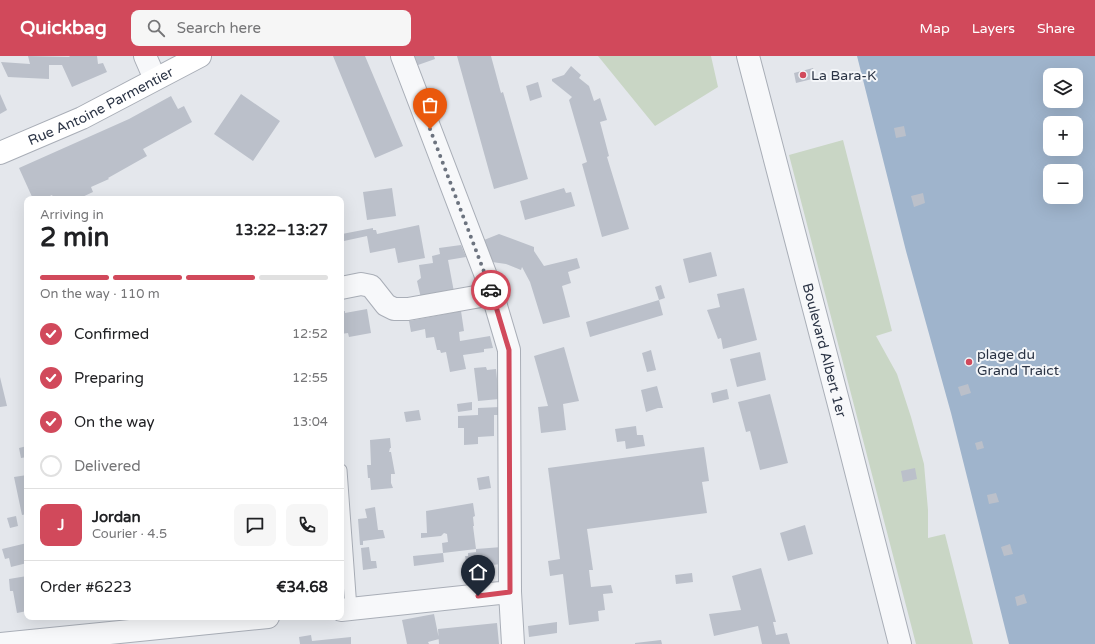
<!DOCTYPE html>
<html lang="en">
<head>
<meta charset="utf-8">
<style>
  body { margin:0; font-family:"Varela Round",sans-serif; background:#f6f6f6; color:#202124; height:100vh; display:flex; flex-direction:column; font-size:15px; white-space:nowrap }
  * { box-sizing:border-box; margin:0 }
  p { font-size:13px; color:#757577 }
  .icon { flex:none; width:22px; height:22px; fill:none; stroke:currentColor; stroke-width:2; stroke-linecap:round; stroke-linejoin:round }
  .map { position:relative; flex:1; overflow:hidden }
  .side { position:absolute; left:24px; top:140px; width:320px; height:424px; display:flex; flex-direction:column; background:#fff; border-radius:8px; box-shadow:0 4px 16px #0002 }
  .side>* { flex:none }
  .buttons { position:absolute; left:1043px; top:12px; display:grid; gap:8px }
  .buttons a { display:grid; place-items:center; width:40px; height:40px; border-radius:8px; background:#fff; box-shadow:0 4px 16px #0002; font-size:20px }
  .pin { position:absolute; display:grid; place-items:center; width:34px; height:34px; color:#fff; margin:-41px -17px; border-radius:50% 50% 50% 0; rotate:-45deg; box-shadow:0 0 4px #0007 }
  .pin .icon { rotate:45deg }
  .courier { position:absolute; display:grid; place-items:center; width:40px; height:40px; margin:-20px; border:3px solid #d1495b; border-radius:50%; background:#fff; color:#222; box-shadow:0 1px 5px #0007 }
  .head em { font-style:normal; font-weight:700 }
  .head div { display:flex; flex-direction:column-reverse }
  .head { display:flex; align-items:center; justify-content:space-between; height:68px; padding:0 16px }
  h1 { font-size:26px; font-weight:700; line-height:30px }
  .bar { display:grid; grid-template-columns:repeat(4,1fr); gap:6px 4px; align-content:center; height:48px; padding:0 16px }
  .bar i { height:5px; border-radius:3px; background:#e0e0e0 }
  .bar .on { background:#d1495b }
  .bar p { grid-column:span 4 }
  .line { display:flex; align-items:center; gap:10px; padding:0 16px; border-top:1px solid #e0e0e0 }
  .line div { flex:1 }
  .round { display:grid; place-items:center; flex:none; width:42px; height:42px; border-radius:8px; background:#f6f6f6 }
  ol { padding:0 16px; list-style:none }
  li { display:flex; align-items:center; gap:12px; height:44px }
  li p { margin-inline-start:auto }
  li .icon { padding:4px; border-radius:50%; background:#d1495b; color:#fff; stroke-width:4 }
  li:last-child { color:#757577 }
  li i { width:22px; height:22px; border:2px solid #e0e0e0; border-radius:50% }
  header { display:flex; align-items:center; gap:24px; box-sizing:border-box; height:56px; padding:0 20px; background:#d1495b; color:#fff }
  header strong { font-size:19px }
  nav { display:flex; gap:22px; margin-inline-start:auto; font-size:14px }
  .search { width:280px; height:36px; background:#f6f6f6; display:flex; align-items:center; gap:10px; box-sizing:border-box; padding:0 14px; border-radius:8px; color:#757577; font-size:15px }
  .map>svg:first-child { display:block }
</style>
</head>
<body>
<header>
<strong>Quickbag</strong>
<div class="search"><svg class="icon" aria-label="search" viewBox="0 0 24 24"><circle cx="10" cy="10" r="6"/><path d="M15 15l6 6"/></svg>Search here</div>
<nav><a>Map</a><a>Layers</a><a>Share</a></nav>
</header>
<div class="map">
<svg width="1095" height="588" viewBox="0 0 1095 588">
  <rect width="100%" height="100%" fill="#e4e7ec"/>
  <path fill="#c9d6c5" d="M598 0H711L718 31 655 70Z
    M843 84 892 275 876 280 897 318 911 361 924 408 928 454V482L945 478 973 588H916L789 99Z"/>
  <path fill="#9fb4cc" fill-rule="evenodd" d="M857 0H1095V588H1009L951 357 906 195ZM1050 19H1076V45H1050ZM1050 67H1076V93H1050ZM1050 115H1076V141H1050Z"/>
  <path fill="#bbc0ca" d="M28 0 70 1 69 0H97L98 8 103 7 107 16 72 31 62 9H49V23L8 21 1 6 30 8Z
    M333 0H365L403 90 375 102Z
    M414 0H434L435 3 418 9Z
    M457 0H491L501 37 503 36 528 123 494 133Z
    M571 10 581 19 579 22 589 30 594 45 600 42 607 64 600 66 609 100 607 101 629 173 602 181 582 108 587 106 569 44 572 41 552 25V23L564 19Z
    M813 12 816 22 796 27 794 17Z
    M1048 14H1058V19H1050V25H1048Z
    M538 26 542 41 530 45 526 30Z
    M0 38 7 54 0 58Z
    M241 38 280 65 253 105 214 78Z
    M171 40 178 53 184 50 192 66 143 93 147 100 108 122 109 123 91 131 93 136 78 143H54L52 139 43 143H33L19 112 129 63Z
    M904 70 906 80 896 82 894 72Z
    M392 132 396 160 367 164 363 136Z
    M564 132 566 137 571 136 575 150 525 164 520 145Z
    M923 137 925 147 914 151 911 140Z
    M419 169 425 202 398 207 395 192 370 197 367 180 344 185 342 178 373 172V174H376L377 178Z
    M499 178 534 191V195L544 210 577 202 580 212 568 216 571 227 562 230 570 261 543 268 530 226 522 211 521 214 506 208 492 206 484 184Z
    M461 189 466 201 448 204 454 236 421 242 417 225 421 222 419 209 433 207 432 200 440 198 439 192Z
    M711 196 717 220 689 227 683 203Z
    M661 229 665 242 659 244 655 231Z
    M744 232 757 284 723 293 721 282 718 283 707 254 720 251 717 238Z
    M659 244 663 259 590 281 586 266Z
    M367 253 371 277 349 281 348 277 341 278V256L345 255V257Z
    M461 255 464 275 459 276 460 285 490 280 493 292 484 293V296L463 299 466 313 450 316 446 296 441 297 440 294H437L434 281 426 282 425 273 411 276 409 265Z
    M564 291 579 345 563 348 566 374 541 377 538 351 548 350 534 300Z
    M651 294 656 314 647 316 642 297Z
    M760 296 766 324 737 331 730 303Z
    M486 311 487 314 496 313 499 343 478 345 474 312Z
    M0 321 7 350 0 351Z
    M968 328 971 337 961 340 958 331Z
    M657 330 663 352H658L646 356 641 334Z
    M727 333 729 343 713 347 711 337Z
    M770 338 788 407 760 414 750 375 746 376 738 346Z
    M472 346V354L458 356 457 348Z
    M500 351V359H494V380L478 381V388L464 389V372H458V360L478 359V352Z
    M419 354 421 364 406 366 404 356Z
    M636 370 637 379H643L645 390 626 393 625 385 617 386 615 373Z
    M390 382 391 392H390L389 396H391L395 418H391V427L393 432 371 434 370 422H368L367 409H371L370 384Z
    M982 385 984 392 977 394 975 387Z
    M27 390V401L21 402 19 392Z
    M704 391 709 425 702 426 707 457 587 473 593 514H589L591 531 611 529 613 537 603 538 605 554 598 555 599 565 569 569 563 518 550 520 548 505 560 503 548 412Z
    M915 412 917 423 903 426 901 415Z
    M27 419V458L22 459 14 421Z
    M489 420 491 432 479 434 477 422Z
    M996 437 999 446 989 448 987 439Z
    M473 447 475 460 473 461 474 470H473L476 493 443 497 442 487 448 486 447 478 444 477 441 480 421 482V477H427L426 455Z
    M375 451 378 474H383L385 482 363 485V489H360L358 463 367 462 365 453Z
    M16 460 18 470 10 472 7 462Z
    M805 469 813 498 788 505 780 477Z
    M27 487V507L11 511 9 502 5 503 2 493Z
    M1010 488 1013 498 1004 500 1001 491Z
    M369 491 371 505H376L377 512 363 514 361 492Z
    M502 491 503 508 467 511 465 500H468V497L476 496V493Z
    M443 497 444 506 414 510 413 500Z
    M761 512 776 566H773L776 579 787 577 790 588H762L758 570 714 580 709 558 741 554 732 520Z
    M692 517 693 526 676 528 675 519Z
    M27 520V555L17 557 13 535H10L9 523Z
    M1024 538 1027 547 1017 550 1015 541Z
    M434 558 439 583 428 586 429 588H407L402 564Z
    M557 566V577L529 581 528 570Z
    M497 567 499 588H439L438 573Z
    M311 579 312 585 351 581V588H300L299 581Z
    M661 584 662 588H635V587Z"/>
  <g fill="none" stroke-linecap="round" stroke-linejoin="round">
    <defs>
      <path id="service" d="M341 414 351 553"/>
      <path id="minor" d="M145 0 155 23
        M402 0 491 233 509 294 510 536 513 588
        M341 232 361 228 371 230 386 249 394 253H408L492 238
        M341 554 510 536
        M1 588 268 561"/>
      <g id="tertiary">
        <path id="s1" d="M748 0 843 364 900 588"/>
      </g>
      <g id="secondary">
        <path id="s2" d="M0 97 82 62 200 0"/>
      </g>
    </defs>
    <use href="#service" stroke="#a9aeb7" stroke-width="13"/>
    <use href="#minor" stroke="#a9aeb7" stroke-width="24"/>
    <use href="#tertiary" stroke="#a9aeb7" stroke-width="24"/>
    <use href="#secondary" stroke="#a9aeb7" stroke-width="24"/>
    <use href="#service" stroke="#f7f8fa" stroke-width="11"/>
    <use href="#minor" stroke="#f7f8fa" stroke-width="22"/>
    <use href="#tertiary" stroke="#f7f8fa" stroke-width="22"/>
    <use href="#secondary" stroke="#fff" stroke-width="22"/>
  </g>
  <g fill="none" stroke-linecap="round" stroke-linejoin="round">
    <path stroke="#6c737f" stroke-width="4" stroke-dasharray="0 7.2" d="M430 73 491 234"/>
    <path stroke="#d1495b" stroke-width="5" d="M478 540 510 536 509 294 491 234"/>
  </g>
  <g fill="#d1495b" stroke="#f4f6f9" stroke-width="1.5">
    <circle cx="803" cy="19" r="4"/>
    <circle cx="969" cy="306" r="4"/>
  </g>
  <g text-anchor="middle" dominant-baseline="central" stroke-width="4" stroke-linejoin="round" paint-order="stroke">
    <g font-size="14" fill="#2b3445" stroke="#f4f6f9" text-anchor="start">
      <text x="811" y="19">La Bara-K</text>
      <text x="977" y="298">plage du<tspan x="977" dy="16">Grand Traict</tspan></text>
    </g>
    <g font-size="14" fill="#2b3445" stroke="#f4f6f9">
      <text stroke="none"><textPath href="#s2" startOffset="111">Rue Antoine Parmentier</textPath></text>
      <text stroke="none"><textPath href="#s1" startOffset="304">Boulevard Albert 1er</textPath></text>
    </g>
  </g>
</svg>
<div class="buttons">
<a><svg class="icon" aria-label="layers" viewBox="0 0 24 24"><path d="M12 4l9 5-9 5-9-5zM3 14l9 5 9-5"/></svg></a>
<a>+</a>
<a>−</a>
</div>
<div class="pin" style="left:430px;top:73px;background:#ea580c"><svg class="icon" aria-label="bag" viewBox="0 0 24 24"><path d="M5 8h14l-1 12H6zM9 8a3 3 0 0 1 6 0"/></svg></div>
<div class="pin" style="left:478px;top:540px;background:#1f2937"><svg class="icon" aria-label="home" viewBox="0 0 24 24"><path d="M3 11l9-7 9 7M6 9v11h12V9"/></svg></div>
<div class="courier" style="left:491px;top:234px"><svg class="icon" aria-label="car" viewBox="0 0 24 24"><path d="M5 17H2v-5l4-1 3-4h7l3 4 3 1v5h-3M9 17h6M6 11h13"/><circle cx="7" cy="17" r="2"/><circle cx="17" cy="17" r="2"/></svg></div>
<section class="side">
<div class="head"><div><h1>2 min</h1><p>Arriving in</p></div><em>13:22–13:27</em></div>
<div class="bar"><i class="on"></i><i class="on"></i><i class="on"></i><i></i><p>On the way · 110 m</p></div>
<ol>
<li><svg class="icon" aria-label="check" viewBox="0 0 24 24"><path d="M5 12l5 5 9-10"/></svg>Confirmed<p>12:52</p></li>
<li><svg class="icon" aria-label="check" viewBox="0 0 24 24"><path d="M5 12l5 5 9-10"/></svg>Preparing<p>12:55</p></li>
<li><svg class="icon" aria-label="check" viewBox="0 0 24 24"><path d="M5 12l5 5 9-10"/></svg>On the way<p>13:04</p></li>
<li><i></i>Delivered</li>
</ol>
<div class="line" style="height:72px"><b class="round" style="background:#d1495b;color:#fff">J</b><div><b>Jordan</b><p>Courier · 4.5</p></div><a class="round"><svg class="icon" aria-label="chat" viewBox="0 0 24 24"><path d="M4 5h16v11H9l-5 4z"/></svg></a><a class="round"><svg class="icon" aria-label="phone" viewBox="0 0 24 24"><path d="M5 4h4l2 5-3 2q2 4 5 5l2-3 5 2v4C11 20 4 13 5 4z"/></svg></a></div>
<div class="line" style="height:52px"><div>Order #6223</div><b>€34.68</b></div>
</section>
</div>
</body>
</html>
